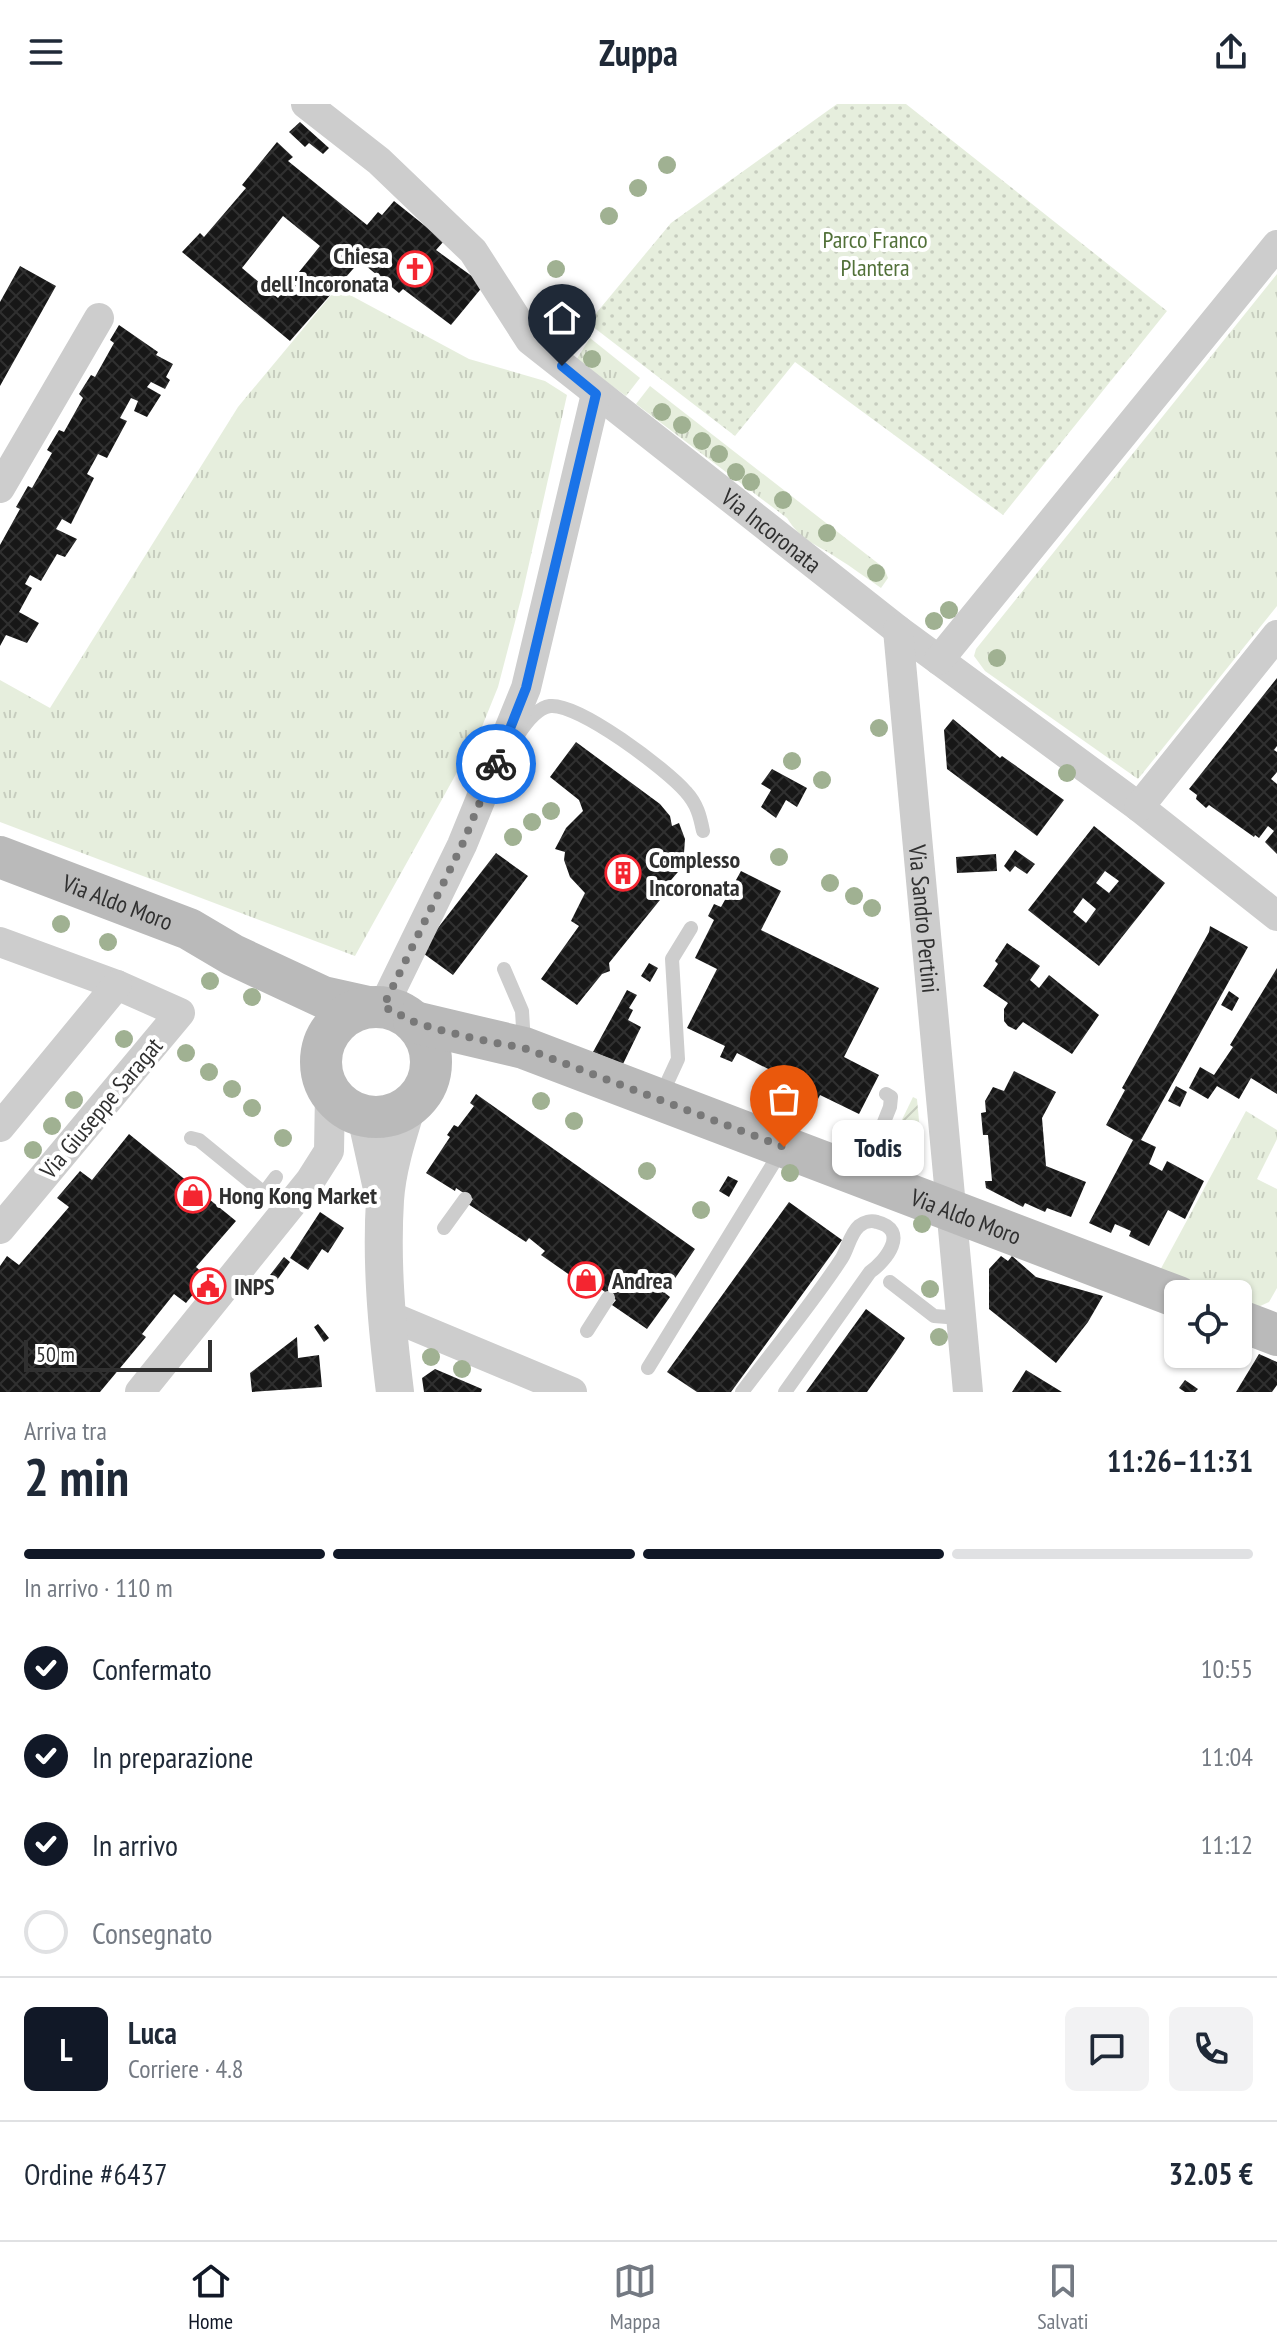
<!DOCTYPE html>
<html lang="it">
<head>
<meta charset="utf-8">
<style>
  body { margin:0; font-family:"PT Sans Narrow",sans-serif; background:#f2f2f3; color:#1f2937; height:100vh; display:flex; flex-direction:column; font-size:30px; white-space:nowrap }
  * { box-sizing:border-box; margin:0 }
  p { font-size:26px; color:#747a83 }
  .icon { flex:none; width:44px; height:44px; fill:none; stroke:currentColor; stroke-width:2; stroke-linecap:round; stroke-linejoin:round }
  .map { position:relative; height:1288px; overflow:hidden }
  .side { display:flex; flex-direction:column; background:#fff; flex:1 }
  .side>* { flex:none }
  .tools { position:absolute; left:1164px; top:1176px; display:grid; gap:16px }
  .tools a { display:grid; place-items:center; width:88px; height:88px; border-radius:12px; background:#fff; box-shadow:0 2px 6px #0004; font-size:40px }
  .scale { position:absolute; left:24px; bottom:20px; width:188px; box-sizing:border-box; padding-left:8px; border:4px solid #303030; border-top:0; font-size:22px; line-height:28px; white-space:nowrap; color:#303030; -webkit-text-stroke:6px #fff; paint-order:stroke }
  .pin { position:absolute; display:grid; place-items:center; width:68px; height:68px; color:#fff; margin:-82px -34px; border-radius:50% 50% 50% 0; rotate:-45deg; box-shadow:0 0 8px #0007 }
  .pin .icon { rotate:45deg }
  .courier { position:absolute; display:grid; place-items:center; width:80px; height:80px; margin:-40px; border:6px solid #1a73e8; border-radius:50%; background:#fff; color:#222; box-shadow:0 2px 10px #0007 }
  .bubble { position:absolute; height:56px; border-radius:12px; background:#fff; box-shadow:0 2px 6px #0004; font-size:26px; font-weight:600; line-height:56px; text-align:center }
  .head em { font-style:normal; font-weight:600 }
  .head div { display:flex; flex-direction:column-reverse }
  .head { display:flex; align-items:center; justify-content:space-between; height:136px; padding:0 24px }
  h1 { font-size:52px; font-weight:600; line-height:60px }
  .bar { display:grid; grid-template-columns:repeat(4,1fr); gap:12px 8px; align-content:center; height:96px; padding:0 24px }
  .bar i { height:10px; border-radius:6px; background:#e0e1e3 }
  .bar .selected { background:#111827 }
  .bar p { grid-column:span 4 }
  .line { display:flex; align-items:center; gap:20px; padding:0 24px; border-top:2px solid #e0e1e3 }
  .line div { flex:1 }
  .round { display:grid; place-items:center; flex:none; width:84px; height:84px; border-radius:12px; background:#f2f2f3 }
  ol { padding:0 24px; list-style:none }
  li { display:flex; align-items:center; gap:24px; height:88px }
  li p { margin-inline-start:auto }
  li .icon { padding:8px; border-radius:50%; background:#111827; color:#fff; stroke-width:4 }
  li:last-child { color:#747a83 }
  li i { width:44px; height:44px; border:4px solid #e0e1e3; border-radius:50% }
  header { display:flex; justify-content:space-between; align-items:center; height:104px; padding:0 24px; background:#fff; font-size:36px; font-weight:600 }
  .tab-bar { display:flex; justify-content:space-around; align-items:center; height:112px; border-top:2px solid #e0e1e3; background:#fff; font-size:22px; color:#747a83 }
  .tab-bar a { display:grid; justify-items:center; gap:4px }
  .tab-bar .selected { color:#111827 }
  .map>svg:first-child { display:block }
</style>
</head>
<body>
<header><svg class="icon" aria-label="menu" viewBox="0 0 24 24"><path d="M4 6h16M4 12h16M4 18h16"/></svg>Zuppa<svg class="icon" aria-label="share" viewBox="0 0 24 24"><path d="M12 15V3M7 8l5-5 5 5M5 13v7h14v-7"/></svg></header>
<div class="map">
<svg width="1277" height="1288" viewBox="0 0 1277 1288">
  <defs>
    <pattern id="grass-tufts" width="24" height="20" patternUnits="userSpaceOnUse" patternTransform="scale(2)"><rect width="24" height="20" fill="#e6eedd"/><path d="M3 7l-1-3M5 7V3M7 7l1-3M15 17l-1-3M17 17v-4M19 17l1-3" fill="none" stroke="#c6ccbe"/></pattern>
    <pattern id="park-dots" width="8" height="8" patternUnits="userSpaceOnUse" patternTransform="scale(2)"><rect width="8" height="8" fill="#e6eedd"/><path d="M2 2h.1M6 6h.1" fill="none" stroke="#c6ccbe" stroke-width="1.8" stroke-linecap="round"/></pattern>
    <pattern id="garden-furrows" width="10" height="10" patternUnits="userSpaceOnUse" patternTransform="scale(2)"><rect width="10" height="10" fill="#e6eedd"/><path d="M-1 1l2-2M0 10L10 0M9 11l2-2" fill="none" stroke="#c6ccbe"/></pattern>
    <pattern id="building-cross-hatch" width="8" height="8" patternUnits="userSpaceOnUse" patternTransform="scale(2)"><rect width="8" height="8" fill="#171717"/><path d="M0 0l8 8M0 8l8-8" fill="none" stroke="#303030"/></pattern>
  </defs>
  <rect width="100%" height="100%" fill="#fff"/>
  <path fill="url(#grass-tufts)" d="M1277 170V502L1138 675 985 567 974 552 976 545Z
    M337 184 469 255 545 277 567 291 522 491 498 583 481 625 355 852 0 718V576L50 604 238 303Z
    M590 234 640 274 626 292 576 256Z
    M650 282 884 464 888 474 881 484C866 474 852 463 837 454 815 439 802 438 787 414L636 300Z
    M1246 1007 1277 1026V1035L1257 1075 1277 1085V1184L1269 1198 1258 1203 1238 1199V1190H1214L1158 1170Z"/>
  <path fill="url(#park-dots)" d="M837 0H906L1167 207 1003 411 795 258 735 332 588 219 671 119Z"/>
  <path fill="url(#garden-furrows)" d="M913 993 917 995 923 1060 922 1065 916 1071 880 1061Z"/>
  <path fill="url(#building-cross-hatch)" fill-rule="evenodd" d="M300 18 329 44 323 50 309 39 305 43 289 28Z
    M277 38 293 53 288 57 367 121 378 108 382 111 394 97 444 137 436 146 484 181 451 221 403 185 399 189 360 157 290 237 182 148 200 129 204 133 246 84 242 81ZM283 112 320 142 278 194 242 164Z
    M20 162 56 182 0 282V198Z
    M119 221 158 248 156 251 173 260 166 273 170 276 165 285 151 278 147 283 161 291 147 313 134 307 138 297 131 294 120 314 127 317 107 354 98 350 87 370 94 374 71 420 62 415 56 425 77 435 65 453 57 450 41 477 30 471 25 480 32 484 19 508 39 519 27 539 6 531 0 542V441L20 405 16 403 28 382 32 384 52 349 47 346 59 326 64 328 83 294 79 290 91 271 95 273 114 239 110 236Z
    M1277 574V642L1274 646 1277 648V668L1271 675 1277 680V750L1265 738 1274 727 1268 722 1259 734 1255 731 1254 733 1209 701 1206 704 1196 695 1197 691 1189 685Z
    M953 615 1000 654 1002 652 1064 696 1037 732 947 665 944 626Z
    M576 638 660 700 670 712 672 722 679 719 685 735 684 749 690 754 665 783 664 791 609 859 610 867 602 870 577 901 541 875 579 822 571 817 585 789 570 773 564 756 565 748 555 745 566 724 583 707 579 696 550 673Z
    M772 665 807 684 797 703 786 696 776 714 761 703 771 686 761 680Z
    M1094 722 1165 779 1099 862 1028 806ZM1105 767 1119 777 1109 789 1096 779ZM1083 794 1096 805 1086 819 1073 808Z
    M1015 746 1035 760 1027 770 1015 762 1010 768 1004 762Z
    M496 749 528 772 453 871 420 847Z
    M996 750 997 767 957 769 956 753Z
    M741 767 781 787 761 826 879 884 844 953 879 971 859 1010 820 991 815 1001 804 994 809 986 737 949 732 958 720 953 725 942 687 924 717 865 695 854 714 816 708 812 714 800 721 803Z
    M1210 822 1248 843 1141 1036 1156 1043 1149 1060 1162 1067 1167 1057 1204 1077 1185 1115 1168 1106 1149 1142 1129 1132 1131 1127 1115 1120 1111 1129 1089 1119 1133 1036 1106 1021 1125 986 1122 984 1209 828Z
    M1007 839 1040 862 1030 876 1039 884 1049 871 1099 911 1072 950 1023 918 1016 926 1008 922 1004 917V905L1008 899 983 882 998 860 995 857Z
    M649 859 658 864 650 878 641 872Z
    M1277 864V990L1251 974 1239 995 1217 982 1208 995 1189 984 1200 963 1214 971 1233 943 1230 941Z
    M627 886 637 891 629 904 633 906 628 916 641 923 623 960 593 948Z
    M1229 887 1239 894 1232 907 1221 901Z
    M1014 967 1056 988 1042 1014 1046 1062 1086 1078 1071 1113 1047 1104 1045 1108 1025 1099 1023 1103 986 1084 985 1077H992L988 1031H983L981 1009 986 1008 985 997 993 983 1004 987Z
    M1176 982 1187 988 1180 1003 1168 997Z
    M476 990 695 1145 665 1189 670 1193 647 1225 612 1201 616 1196 601 1185 597 1190 541 1151 545 1147 529 1134 526 1138 468 1100 473 1095 456 1084 455 1087 426 1069 450 1033 447 1031 454 1021 458 1023 474 1002 470 999Z
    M129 1030 236 1117 196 1163 207 1173 186 1199 174 1190 142 1230 146 1233 100 1288H0V1162L7 1152 19 1161 69 1103 57 1094 80 1067 92 1076Z
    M728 1072 738 1077 729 1093 719 1087Z
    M789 1098 842 1136 731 1288H697L667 1268Z
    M320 1108 344 1124 328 1149 322 1145 308 1166 290 1154Z
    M1001 1152 1008 1157 1012 1152 1036 1173 1103 1192 1088 1218 1056 1259 989 1205V1165Z
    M284 1153 290 1158 277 1176 270 1171Z
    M866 1205 905 1234 895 1249 867 1288H806Z
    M318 1220 329 1234 324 1238 314 1223Z
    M297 1233 298 1254 319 1251 322 1283 252 1288 250 1269Z
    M1259 1250 1277 1258V1281L1272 1288H1236Z
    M435 1265 482 1285 481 1288H424L422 1274Z
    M1026 1266 1062 1288H1012Z
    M1185 1276 1198 1285 1195 1288H1185L1179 1284Z"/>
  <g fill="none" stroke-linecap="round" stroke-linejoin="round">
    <path stroke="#cdcdcd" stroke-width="14" d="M518 631C525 620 537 604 550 602 579 599 666 665 686 688 697 700 700 712 703 727
      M504 865 522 907 524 940
      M660 994 678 955 672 855 691 824
      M191 1034 199 1036 264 1089 276 1073
      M864 1068 890 1003 891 993 886 990
      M444 1124 465 1095
      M890 1178 934 1212 960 1214
      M587 1227 608 1194
      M648 1264 781 1047
      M742 1288C775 1244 812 1200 842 1154 848 1144 850 1130 859 1122 864 1118 871 1116 877 1118 910 1126 886 1157 870 1168L785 1288"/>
    <g stroke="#cdcdcd" stroke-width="30">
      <path id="s1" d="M306 0 379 57 473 147 530 236 898 526 1139 703 1277 812"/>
      <path d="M0 384 99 214"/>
      <path id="s2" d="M898 526 968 1288"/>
      <path d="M939 556 1277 141"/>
      <path d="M1139 703 1277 531"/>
      <path d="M0 838 117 881 180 909 0 1125"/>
      <path d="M383 903 462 741 526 584 596 290"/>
      <path d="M0 1023 117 881"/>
      <path d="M385 1210 572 1288"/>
      <path d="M140 1288 310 1077 329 1047 330 989"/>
    </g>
    <path stroke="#cdcdcd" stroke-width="38" d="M366 1012 381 1080
      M395 1288C387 1224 381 1160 385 1096 387 1065 397 1034 406 1005"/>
    <g stroke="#bababa" stroke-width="42">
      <path id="s3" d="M0 753 189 825 233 851 323 893 368 903"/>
      <circle cx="376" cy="958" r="55"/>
      <path id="s4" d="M414 918 524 944 1178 1193"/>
      <path d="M1238 1216 1277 1231"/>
    </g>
  </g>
  <g fill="#a0b192">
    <circle cx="667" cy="61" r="9"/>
    <circle cx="638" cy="84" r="9"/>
    <circle cx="609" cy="112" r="9"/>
    <circle cx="556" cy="165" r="9"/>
    <circle cx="558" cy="219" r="9"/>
    <circle cx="592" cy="255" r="9"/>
    <circle cx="662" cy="308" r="9"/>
    <circle cx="682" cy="321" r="9"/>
    <circle cx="702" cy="337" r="9"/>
    <circle cx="719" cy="350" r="9"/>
    <circle cx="736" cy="368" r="9"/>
    <circle cx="751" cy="378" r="9"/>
    <circle cx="783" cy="396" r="9"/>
    <circle cx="827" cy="429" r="9"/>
    <circle cx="876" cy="469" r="9"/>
    <circle cx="949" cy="506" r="9"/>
    <circle cx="934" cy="517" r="9"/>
    <circle cx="997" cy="554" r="9"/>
    <circle cx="879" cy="624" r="9"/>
    <circle cx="792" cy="657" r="9"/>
    <circle cx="1067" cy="669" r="9"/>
    <circle cx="822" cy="676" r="9"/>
    <circle cx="551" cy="707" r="9"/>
    <circle cx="532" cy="718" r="9"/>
    <circle cx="513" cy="733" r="9"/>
    <circle cx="779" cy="753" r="9"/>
    <circle cx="830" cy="779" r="9"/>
    <circle cx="854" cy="792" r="9"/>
    <circle cx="872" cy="804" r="9"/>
    <circle cx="61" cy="820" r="9"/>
    <circle cx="108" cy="838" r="9"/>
    <circle cx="210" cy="877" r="9"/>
    <circle cx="252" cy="893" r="9"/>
    <circle cx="124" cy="935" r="9"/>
    <circle cx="186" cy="949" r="9"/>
    <circle cx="209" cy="968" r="9"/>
    <circle cx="232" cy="985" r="9"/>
    <circle cx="74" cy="996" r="9"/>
    <circle cx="541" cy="997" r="9"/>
    <circle cx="252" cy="1004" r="9"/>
    <circle cx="574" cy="1017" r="9"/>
    <circle cx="52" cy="1022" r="9"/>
    <circle cx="283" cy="1034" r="9"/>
    <circle cx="33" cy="1046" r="9"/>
    <circle cx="647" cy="1067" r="9"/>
    <circle cx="790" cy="1069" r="9"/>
    <circle cx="701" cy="1106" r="9"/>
    <circle cx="922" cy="1120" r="9"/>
    <circle cx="930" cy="1185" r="9"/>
    <circle cx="939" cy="1233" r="9"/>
    <circle cx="431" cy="1253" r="9"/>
    <circle cx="462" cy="1265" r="9"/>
  </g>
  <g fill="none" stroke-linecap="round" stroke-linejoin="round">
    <path stroke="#787878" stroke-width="8" stroke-dasharray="0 14.4" d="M496 660 462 741 383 903C396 907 405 915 417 919 452 930 488 938 524 944L784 1043"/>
    <path stroke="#1a73e8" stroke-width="10" d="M496 660 526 584 596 290 562 262"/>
  </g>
  <defs>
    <symbol id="church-ring" viewBox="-11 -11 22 22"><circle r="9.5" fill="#fff" stroke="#f42530" stroke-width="1.5"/><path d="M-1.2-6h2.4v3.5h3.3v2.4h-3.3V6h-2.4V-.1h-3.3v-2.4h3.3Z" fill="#f42530"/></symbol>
    <symbol id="building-ring" viewBox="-11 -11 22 22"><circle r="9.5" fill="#fff" stroke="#f42530" stroke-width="1.5"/><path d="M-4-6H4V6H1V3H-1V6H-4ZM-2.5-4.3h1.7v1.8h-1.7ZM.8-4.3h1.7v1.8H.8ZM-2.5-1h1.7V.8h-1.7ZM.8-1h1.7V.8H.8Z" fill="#f42530"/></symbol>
    <symbol id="shop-ring" viewBox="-11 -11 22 22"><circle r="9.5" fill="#fff" stroke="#f42530" stroke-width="1.5"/><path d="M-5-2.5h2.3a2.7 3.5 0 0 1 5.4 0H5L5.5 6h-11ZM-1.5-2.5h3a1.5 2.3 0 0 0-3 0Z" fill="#f42530"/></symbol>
    <symbol id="civic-ring" viewBox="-11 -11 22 22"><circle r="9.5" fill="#fff" stroke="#f42530" stroke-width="1.5"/><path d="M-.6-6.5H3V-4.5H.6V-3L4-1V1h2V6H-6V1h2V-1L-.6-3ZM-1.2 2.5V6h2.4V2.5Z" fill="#f42530"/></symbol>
  </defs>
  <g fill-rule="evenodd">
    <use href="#church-ring" x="395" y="145" width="40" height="40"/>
    <use href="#building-ring" x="603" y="749" width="40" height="40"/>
    <use href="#shop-ring" x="173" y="1071" width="40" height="40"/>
    <use href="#shop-ring" x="566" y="1156" width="40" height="40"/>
    <use href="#civic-ring" x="188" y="1162" width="40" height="40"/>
  </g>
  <g text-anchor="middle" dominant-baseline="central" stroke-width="8" stroke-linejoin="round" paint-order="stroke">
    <g font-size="24" fill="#527139" stroke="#fff">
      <text x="875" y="135">Parco Franco<tspan x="875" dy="28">Plantera</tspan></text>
    </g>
    <g font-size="24" font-weight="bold" fill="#303030" stroke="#fff" text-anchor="start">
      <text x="389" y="151" text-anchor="end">Chiesa<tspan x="389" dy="28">dell'Incoronata</tspan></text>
      <text x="649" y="755">Complesso<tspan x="649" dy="28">Incoronata</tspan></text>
      <text x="219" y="1091">Hong Kong Market</text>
      <text x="612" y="1176">Andrea</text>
      <text x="234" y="1182">INPS</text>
    </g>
    <g font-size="24" fill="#303030" stroke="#fff">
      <text stroke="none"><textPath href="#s1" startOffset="636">Via Incoronata</textPath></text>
      <text stroke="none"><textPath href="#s3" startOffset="126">Via Aldo Moro</textPath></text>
      <text stroke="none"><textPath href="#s2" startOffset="290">Via Sandro Pertini</textPath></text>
      <text transform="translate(101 1004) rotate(-50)">Via Giuseppe Saragat</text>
      <text stroke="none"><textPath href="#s4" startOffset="586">Via Aldo Moro</textPath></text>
    </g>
  </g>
</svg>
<div class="tools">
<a><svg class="icon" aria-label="locate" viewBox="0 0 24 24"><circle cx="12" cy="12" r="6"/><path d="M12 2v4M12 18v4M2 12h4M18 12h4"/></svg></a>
</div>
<div class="scale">50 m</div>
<div class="pin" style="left:784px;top:1043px;background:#ea580c"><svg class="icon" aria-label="bag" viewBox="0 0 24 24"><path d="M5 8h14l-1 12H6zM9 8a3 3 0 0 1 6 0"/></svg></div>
<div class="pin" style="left:562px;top:262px;background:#1f2937"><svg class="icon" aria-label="home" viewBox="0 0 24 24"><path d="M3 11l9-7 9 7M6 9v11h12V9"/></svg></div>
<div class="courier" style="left:496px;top:660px"><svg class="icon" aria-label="bike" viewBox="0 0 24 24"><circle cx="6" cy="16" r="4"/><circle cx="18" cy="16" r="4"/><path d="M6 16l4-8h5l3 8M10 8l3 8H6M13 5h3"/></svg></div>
<div class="bubble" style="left:832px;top:1016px;width:92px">Todis</div>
</div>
<section class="side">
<div class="head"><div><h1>2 min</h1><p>Arriva tra</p></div><em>11:26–11:31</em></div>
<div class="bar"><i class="selected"></i><i class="selected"></i><i class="selected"></i><i></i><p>In arrivo · 110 m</p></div>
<ol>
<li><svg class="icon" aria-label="check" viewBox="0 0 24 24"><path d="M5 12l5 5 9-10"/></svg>Confermato<p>10:55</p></li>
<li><svg class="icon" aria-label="check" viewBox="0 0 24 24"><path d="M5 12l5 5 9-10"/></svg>In preparazione<p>11:04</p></li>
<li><svg class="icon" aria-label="check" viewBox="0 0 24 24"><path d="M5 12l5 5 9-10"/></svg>In arrivo<p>11:12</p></li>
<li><i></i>Consegnato</li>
</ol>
<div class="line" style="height:144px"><b class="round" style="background:#111827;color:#fff">L</b><div><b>Luca</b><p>Corriere · 4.8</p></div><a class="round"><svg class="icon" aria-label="chat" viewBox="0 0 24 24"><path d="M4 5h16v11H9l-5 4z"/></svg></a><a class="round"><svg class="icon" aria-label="phone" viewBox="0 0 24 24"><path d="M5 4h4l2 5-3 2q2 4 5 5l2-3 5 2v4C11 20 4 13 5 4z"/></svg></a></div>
<div class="line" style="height:104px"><div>Ordine #6437</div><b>32.05 €</b></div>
</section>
<nav class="tab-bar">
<a class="selected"><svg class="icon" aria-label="home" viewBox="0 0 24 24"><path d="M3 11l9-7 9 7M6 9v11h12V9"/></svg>Home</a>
<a><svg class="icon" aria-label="map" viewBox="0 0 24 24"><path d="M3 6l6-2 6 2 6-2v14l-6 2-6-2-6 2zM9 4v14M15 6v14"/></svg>Mappa</a>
<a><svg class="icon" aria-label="saved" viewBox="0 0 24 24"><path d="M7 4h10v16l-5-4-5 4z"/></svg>Salvati</a>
</nav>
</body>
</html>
